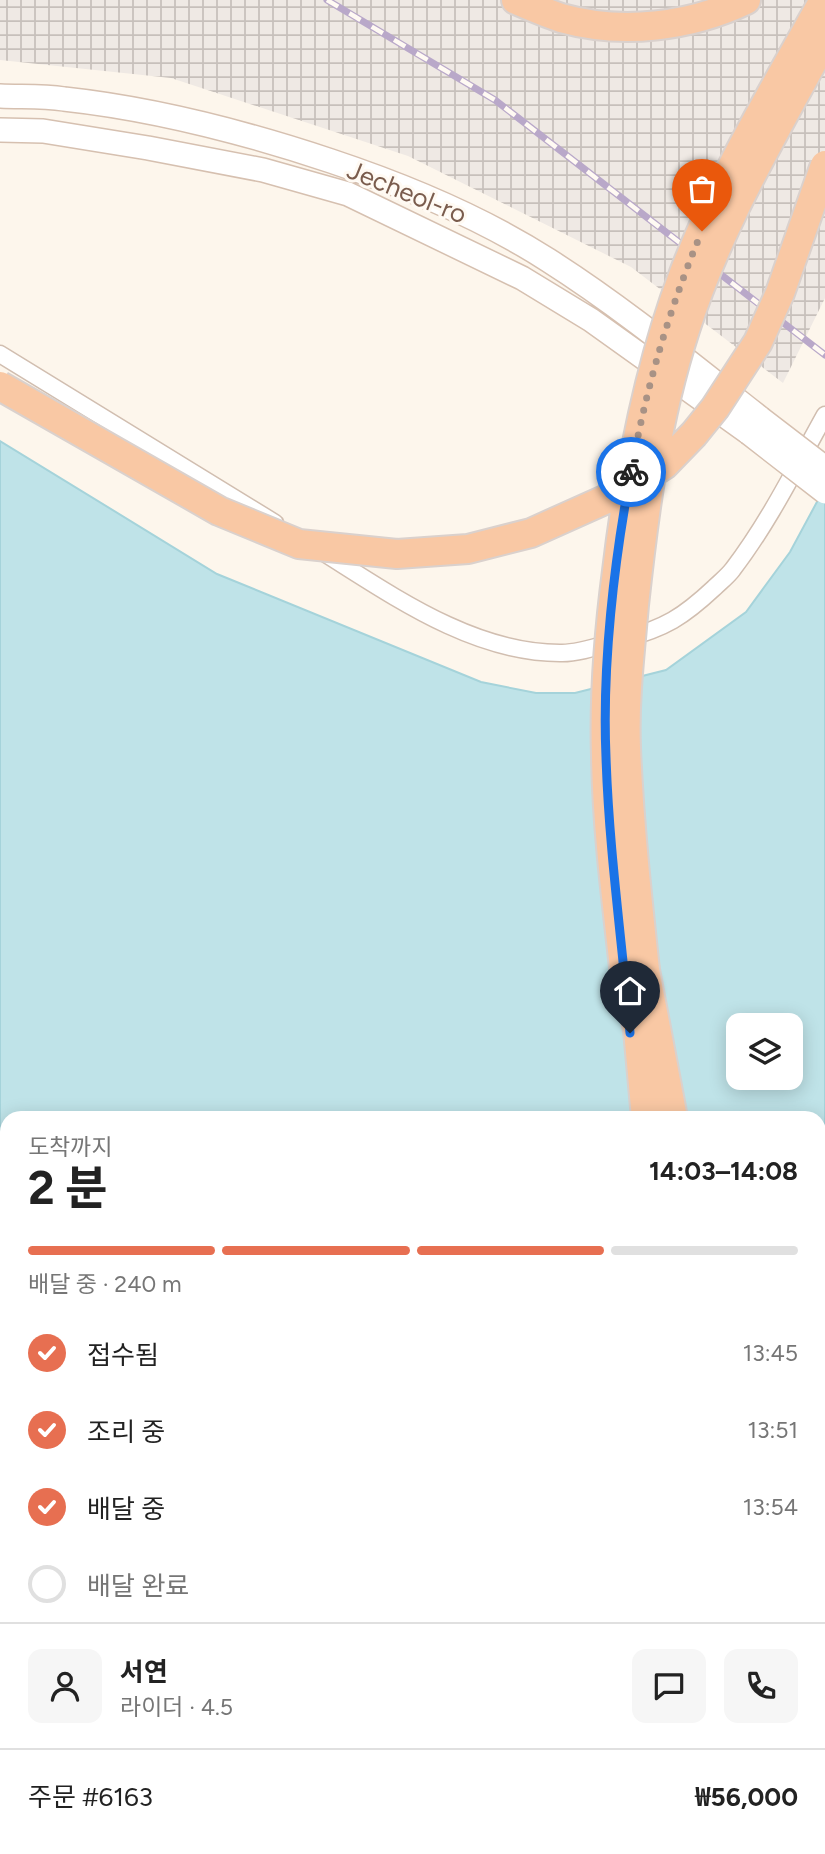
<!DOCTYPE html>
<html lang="ko">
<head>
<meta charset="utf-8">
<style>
  body { margin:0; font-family:Figtree,"Noto Sans KR",sans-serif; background:#f6f6f6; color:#222; height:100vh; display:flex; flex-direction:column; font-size:26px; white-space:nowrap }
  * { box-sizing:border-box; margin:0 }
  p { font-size:23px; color:#767676 }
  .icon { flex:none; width:38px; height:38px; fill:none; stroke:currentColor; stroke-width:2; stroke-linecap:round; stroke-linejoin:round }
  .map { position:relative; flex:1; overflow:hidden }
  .side { position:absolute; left:0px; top:1111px; width:826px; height:744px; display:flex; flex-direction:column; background:#fff; border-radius:21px 21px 0 0; box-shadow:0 4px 18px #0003 }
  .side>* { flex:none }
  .fabs { position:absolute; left:726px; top:1013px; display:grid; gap:14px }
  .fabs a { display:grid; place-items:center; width:77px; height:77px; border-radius:14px; background:#fff; box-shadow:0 4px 18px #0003; font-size:35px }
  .pin { position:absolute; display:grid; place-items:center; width:60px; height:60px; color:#fff; margin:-72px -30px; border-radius:50% 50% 50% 0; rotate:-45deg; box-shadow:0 0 7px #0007 }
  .pin .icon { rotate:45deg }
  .courier { position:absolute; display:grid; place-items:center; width:70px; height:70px; margin:-35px; border:5px solid #1a73e8; border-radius:50%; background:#fff; color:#222; box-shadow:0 2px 9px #0007 }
  .overview em { font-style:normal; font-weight:700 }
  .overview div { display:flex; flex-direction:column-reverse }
  .overview { display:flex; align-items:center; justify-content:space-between; height:119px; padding:0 28px }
  h1 { font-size:46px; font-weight:700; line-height:52px }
  .bar { display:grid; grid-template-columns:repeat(4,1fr); gap:10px 7px; align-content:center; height:84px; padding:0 28px }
  .bar i { height:9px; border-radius:5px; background:#e0e0e0 }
  .bar .active { background:#e76f51 }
  .bar p { grid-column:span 4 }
  .line { display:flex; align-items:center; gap:18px; padding:0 28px; border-top:2px solid #e0e0e0 }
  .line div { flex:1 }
  .round { display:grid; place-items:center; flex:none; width:74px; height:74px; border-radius:14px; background:#f6f6f6 }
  ol { padding:0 28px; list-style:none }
  li { display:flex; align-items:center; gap:21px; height:77px }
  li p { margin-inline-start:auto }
  li .icon { padding:7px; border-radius:50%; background:#e76f51; color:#fff; stroke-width:4 }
  li:last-child { color:#767676 }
  li i { width:38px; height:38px; border:4px solid #e0e0e0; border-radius:50% }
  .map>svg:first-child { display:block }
</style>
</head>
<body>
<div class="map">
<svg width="825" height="1854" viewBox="0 0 825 1854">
  <defs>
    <pattern id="industrial-grid" width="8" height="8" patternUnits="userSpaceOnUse" patternTransform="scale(1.75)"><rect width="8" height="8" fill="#efe9e4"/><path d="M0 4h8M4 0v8" fill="none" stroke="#c7c0bb"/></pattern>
  </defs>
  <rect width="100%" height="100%" fill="#fdf6ec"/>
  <path fill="url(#industrial-grid)" d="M0 0H825V298L783 383 631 267 408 156 171 78 0 60Z"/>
  <path fill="#bfe3e8" stroke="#a5d3da" stroke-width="2" fill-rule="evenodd" d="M0 441 217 574 481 682 536 693H575L666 670 746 612 790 552 825 487V1561L819 1563V1118H7V1532L0 1531ZM738 1026H791V1078H738Z"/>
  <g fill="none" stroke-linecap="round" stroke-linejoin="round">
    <defs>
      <path id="minor" d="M0 354 275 523
        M321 551C393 596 474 654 562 653 582 653 604 644 624 639 665 628 683 617 714 588 720 582 728 576 733 569 769 522 796 467 825 415
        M0 1766 7 1767
        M591 1848V1854
        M79 1854V1848
        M182 1854 183 1848
        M470 1854 471 1848"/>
      <path id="tertiary" d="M719 1854 720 1848"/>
      <path id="secondary" d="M0 96C21 97 43 96 64 99 156 109 244 132 331 161 406 186 481 217 548 260 622 307 691 364 760 418
        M0 130 43 131 148 148 263 170 348 194 522 278 591 320 749 433
        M0 1591 7 1592
        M819 1616 825 1615
        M0 1632 7 1633"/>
      <path id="trunk" d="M516 0C530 6 546 13 561 18 622 35 690 27 746 0
        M624 967 638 1030 646 1118
        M645 970 673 1118
        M819 1503 825 1507
        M0 1565 7 1566
        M0 1661 7 1662
        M819 1663 825 1665"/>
    </defs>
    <use href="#minor" stroke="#d1beb0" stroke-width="19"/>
    <use href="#tertiary" stroke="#d1beb0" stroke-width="24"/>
    <use href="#secondary" stroke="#d6c0b0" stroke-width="26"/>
    <use href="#trunk" stroke="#dad1cd" stroke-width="32"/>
    <use href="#minor" stroke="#fff" stroke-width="16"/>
    <use href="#tertiary" stroke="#fff" stroke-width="21"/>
    <use href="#secondary" stroke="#fff" stroke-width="23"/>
    <use href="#trunk" stroke="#f9c8a4" stroke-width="28"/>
    <defs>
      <path id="rail" d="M327 0 495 100 825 355"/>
    </defs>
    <use href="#rail" stroke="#b9a8c9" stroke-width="7"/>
    <use href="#rail" stroke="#fffaf3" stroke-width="4.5" stroke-dasharray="13" stroke-linecap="butt"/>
    <defs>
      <path id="secondary-bridge" d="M760 418 825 468
        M749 433 825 492"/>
      <path id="trunk-bridge" d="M0 386 219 511 299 544 397 554 468 549 531 533 620 493 664 465 694 434 715 408 758 342 780 293 825 165
        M624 967C616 897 607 826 606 756 604 694 609 632 617 571 629 469 648 369 684 273 721 177 774 90 824 0
        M645 970C637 896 629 822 626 748 624 701 630 652 634 605 644 512 656 419 685 330 718 226 774 134 825 39"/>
    </defs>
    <use href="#secondary-bridge" stroke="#d6c0b0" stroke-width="26" stroke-linecap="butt"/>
    <use href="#trunk-bridge" stroke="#dad1cd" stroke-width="32" stroke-linecap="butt"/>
    <use href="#secondary-bridge" stroke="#fff" stroke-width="23"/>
    <use href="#trunk-bridge" stroke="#f9c8a4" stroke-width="28"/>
  </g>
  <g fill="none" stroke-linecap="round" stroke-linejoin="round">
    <path stroke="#a89285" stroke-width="7" stroke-dasharray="0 12.6" d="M631 472C646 388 669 309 702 231"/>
    <path stroke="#1a73e8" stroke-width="9" d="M630 1033C622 941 609 850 606 757 602 666 614 561 631 472"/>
  </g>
  <g text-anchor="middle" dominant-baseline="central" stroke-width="6" stroke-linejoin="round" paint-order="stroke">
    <g font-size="26" fill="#7a5c4d" stroke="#fffaf3">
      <text transform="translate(407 192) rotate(22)">Jecheol-ro</text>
    </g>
  </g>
</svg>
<div class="fabs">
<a><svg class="icon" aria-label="layers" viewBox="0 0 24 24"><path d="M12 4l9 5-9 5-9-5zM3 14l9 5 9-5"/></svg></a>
</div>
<div class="pin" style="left:702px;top:231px;background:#ea580c"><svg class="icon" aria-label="bag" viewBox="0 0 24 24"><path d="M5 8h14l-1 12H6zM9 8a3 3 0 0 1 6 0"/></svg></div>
<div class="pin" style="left:630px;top:1033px;background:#1f2937"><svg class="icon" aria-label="home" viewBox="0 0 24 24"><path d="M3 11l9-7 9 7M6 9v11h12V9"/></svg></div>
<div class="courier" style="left:631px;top:472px"><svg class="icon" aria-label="bike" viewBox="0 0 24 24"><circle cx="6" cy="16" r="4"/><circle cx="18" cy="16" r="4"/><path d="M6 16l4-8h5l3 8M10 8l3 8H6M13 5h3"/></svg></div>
<section class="side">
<div class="overview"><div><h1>2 분</h1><p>도착까지</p></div><em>14:03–14:08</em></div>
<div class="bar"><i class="active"></i><i class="active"></i><i class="active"></i><i></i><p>배달 중 · 240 m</p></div>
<ol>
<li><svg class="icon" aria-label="check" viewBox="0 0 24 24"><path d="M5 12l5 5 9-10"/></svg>접수됨<p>13:45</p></li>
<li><svg class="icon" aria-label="check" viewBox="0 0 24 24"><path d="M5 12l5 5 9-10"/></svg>조리 중<p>13:51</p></li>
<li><svg class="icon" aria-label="check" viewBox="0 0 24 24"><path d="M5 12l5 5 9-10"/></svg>배달 중<p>13:54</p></li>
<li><i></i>배달 완료</li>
</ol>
<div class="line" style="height:126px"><a class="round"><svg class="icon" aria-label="person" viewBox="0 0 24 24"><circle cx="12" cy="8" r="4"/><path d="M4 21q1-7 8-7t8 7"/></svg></a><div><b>서연</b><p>라이더 · 4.5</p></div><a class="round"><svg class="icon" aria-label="chat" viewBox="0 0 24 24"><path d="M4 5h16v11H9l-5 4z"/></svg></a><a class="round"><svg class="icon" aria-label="phone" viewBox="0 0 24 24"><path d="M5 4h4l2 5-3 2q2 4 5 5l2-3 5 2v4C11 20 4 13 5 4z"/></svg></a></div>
<div class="line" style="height:91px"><div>주문 #6163</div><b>₩56,000</b></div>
</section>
</div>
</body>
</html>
